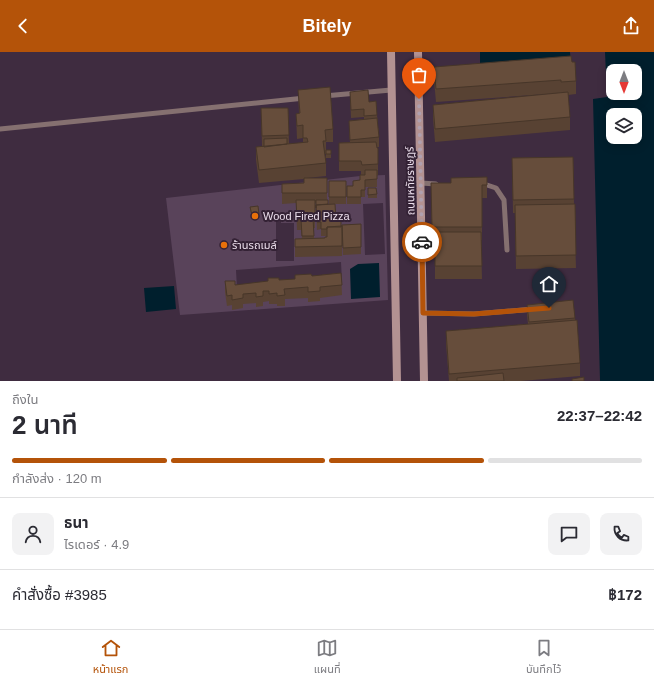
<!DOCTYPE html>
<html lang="th">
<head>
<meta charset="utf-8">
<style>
  body { margin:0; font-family:Arial,"Noto Sans Thai",sans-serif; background:#f2f2f3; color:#2b2b33; height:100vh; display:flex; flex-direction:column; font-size:15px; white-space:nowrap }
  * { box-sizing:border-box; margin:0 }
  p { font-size:13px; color:#7c7c81 }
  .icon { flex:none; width:22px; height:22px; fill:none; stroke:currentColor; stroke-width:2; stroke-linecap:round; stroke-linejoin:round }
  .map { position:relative; height:329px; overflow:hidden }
  .side { display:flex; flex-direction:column; background:#fff; flex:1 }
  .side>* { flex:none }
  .needle { width:26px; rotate:180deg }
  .tools { position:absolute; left:606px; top:12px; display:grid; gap:8px }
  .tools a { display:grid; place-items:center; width:36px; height:36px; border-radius:8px; background:#fff; box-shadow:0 2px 10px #0003; font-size:20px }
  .pin { position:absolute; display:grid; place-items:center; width:34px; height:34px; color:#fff; margin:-41px -17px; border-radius:50% 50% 50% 0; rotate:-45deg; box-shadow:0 0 4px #0007 }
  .pin .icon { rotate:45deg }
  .courier { position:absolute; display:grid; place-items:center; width:40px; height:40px; margin:-20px; border:3px solid #b45309; border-radius:50%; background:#fff; color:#222; box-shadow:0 1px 5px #0007 }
  .overview em { font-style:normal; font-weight:600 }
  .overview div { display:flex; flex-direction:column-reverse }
  .overview { display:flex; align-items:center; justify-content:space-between; height:68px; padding:0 12px }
  h1 { font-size:26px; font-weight:600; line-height:30px }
  .bar { display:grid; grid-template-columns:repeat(4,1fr); gap:6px 4px; align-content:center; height:48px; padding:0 12px }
  .bar i { height:5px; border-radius:3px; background:#e1e1e2 }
  .bar .current { background:#b45309 }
  .bar p { grid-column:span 4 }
  .line { display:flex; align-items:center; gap:10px; padding:0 12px; border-top:1px solid #e1e1e2 }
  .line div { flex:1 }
  .round { display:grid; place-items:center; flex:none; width:42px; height:42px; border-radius:8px; background:#f2f2f3 }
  header { display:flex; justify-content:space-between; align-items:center; height:52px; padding:0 12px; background:#b45309; color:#fff; font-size:18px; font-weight:600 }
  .dock { display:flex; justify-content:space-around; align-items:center; height:56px; border-top:1px solid #e1e1e2; background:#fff; font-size:11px; color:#7c7c81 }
  .dock a { display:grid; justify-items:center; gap:2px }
  .dock .current { color:#b45309 }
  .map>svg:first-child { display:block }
</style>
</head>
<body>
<header><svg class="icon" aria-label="back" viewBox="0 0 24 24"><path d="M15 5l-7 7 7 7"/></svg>Bitely<svg class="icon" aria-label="share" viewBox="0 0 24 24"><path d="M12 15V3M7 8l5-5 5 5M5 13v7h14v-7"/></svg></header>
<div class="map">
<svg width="654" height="329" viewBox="0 0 654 329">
  <rect width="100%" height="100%" fill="#3f2c40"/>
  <path fill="#59435a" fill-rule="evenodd" d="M385 123 388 248 180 263 166 146 360 124ZM383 151 385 202 365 203 363 152ZM276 169H281V171H294V209H276ZM341 210 342 230 237 237 236 218Z"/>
  <path fill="#001f2d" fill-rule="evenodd" d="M480 0H570L571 11 480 14Z
    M605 0H654V329H600L593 47 607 45ZM613 19H635V41H613ZM613 63H635V85H613Z
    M379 211 380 245 351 247 350 217 358 212Z
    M174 234 176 257 146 260 144 236Z"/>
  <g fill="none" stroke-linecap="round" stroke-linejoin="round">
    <path stroke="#857070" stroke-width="5" d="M324 44 391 38
      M0 77 305 46
      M421 131 436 132
      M480 132 487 133 496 136 504 148 507 198
      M423 261 474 262 534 257"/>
    <path stroke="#b39292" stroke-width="8" d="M391 0 397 329
      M418 0 424 329"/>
  </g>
  <path fill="#584233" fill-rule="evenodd" d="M572 10 576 29V42L568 43 570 65V78L435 90 433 66V53L561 41 436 50 434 28V15Z
    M298 38 333 77V90H326V98H331V106H326V102H325L326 111V124L307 126H327V148L328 152 336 169 342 174V204L295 205V187H302L301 178H297L296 151 282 152V132L304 131V127L259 131 256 108V95H264V94H262L261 56H288L289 92 303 91V86L297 87 296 62 299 61ZM315 151H316L317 178 321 177V184H327L325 186 314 187V176H315Z
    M350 40 369 50 377 63 379 85V95H377L378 112V123H377V135H365V145H361V152H347V134H353L360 128 361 123V119H339V91L350 90 349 79V69L364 67V65L351 66Z
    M573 105 574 152 576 216 516 217 515 161H513L512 106Z
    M487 125V146H482V188H481L482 227H435V188H432L431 131H451Z
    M329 129H346V152H329Z
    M368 136 377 142V146H368Z
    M250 155 259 162V166L252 167Z
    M361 172V202L343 203 342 173Z
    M341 221 342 243 320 246V249L308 250V246L285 247V254H277V252H269V249L263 250V254L256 255V251L243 252V256L232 258V253L227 254 225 240V229L235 233 295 227 312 224Z
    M527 253 575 266 580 311V324L521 329H449L446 292V279L528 272 527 263Z"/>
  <path fill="#664d3b" stroke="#473629" d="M571 4 572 10H575L576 29 561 30V28L436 37 434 15Z
    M330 35 333 77 325 78 326 89H323L326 111 259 118 256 95 308 90 307 86H303V73L297 74 296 62 300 61 298 38Z
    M368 38 369 50 376 49 377 63 364 64V57L351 58 350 40Z
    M568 40 570 65 435 77 433 53Z
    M261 56H288L289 83 262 84Z
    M377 66 379 85 350 88 349 69Z
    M287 86V92L264 95V87Z
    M376 90 377 96H378V112L362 113 361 109H339V91Z
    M326 98H331V102H326Z
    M573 105 574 147 513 148 512 106Z
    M365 118H377V127L365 128V138H361V145H347V134H353V129L360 128V123H365Z
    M487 125V133H482V175H432L431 131H451V126Z
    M304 126H327V141H282V132L304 131Z
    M329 129H346V145H329Z
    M368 136H376L377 142 368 143Z
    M296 148H315V166H313L314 184H302L301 167H297Z
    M316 148H328V152L316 153V156Z
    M335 152 336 169H341V175H327V177H321V170H317L316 153Z
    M575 152 576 203 516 204 515 153Z
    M258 154 259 162 252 163 250 155Z
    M361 172V195L343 196 342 173Z
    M342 174V194L295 195V187L325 186V185H327V175Z
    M435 180H481L482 214H435Z
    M341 221 342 233 320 235V239L308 240V235L284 237 285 243 277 244V241L269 242V239H263V244L256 245V241L243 242V246L232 248V243L227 244 225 229H235V233L268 229V226H279V228L295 227V223L311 222 312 224Z
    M573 248 575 266 529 270 527 253Z
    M577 268 580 311 449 322 446 279Z
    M503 321 504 329H457V326Z
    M584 325V329H572V327Z"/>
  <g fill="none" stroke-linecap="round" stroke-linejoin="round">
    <path stroke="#afa0af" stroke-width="4" stroke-dasharray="0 7.2" d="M419 47 422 190"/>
    <path stroke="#b45309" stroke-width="5" d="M422 190 423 261 474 262 549 256"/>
  </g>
  <g fill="#e8710a" stroke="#342235" stroke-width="1.5">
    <circle cx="255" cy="164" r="4"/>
    <circle cx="224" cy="193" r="4"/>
  </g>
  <g text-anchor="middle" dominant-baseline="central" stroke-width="4" stroke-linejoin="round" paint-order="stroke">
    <g font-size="11" fill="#ebdeeb" stroke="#342235">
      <text transform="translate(410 129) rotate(-91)">ถนนหทัยราษฎร์</text>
    </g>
    <g font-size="11" fill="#ebdeeb" stroke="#342235" text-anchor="start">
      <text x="263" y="164">Wood Fired Pizza</text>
      <text x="232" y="193">ร้านรถเมล์</text>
    </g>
  </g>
</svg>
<div class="tools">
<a><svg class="needle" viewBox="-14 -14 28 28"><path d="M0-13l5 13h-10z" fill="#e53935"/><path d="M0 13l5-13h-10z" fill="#7c7c81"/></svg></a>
<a><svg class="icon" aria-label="layers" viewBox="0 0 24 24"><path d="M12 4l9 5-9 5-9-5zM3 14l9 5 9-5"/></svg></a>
</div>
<div class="pin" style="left:419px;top:47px;background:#ea580c"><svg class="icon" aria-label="bag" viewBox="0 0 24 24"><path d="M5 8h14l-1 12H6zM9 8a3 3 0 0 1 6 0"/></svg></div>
<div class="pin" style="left:549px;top:256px;background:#1f2937"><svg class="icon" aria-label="home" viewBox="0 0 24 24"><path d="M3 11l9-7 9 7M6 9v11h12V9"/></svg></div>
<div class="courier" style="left:422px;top:190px"><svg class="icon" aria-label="car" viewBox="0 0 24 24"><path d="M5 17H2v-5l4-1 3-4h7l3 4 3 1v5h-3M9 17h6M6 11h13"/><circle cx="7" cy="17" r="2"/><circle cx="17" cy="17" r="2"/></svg></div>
</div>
<section class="side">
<div class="overview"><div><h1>2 นาที</h1><p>ถึงใน</p></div><em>22:37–22:42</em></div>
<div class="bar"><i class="current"></i><i class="current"></i><i class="current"></i><i></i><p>กำลังส่ง · 120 m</p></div>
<div class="line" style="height:72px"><a class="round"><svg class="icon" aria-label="person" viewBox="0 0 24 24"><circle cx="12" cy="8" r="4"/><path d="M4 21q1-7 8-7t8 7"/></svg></a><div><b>ธนา</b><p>ไรเดอร์ · 4.9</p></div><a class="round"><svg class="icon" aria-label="chat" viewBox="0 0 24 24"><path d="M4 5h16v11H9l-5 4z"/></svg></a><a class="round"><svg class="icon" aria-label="phone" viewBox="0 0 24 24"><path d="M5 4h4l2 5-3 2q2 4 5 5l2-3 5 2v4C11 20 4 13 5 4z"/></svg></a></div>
<div class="line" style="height:52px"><div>คำสั่งซื้อ #3985</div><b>฿172</b></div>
</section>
<nav class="dock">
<a class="current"><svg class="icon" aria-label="home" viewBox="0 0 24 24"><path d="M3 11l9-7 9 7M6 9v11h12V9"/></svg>หน้าแรก</a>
<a><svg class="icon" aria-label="map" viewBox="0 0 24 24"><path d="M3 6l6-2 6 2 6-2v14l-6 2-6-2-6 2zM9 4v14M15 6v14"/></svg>แผนที่</a>
<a><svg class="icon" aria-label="saved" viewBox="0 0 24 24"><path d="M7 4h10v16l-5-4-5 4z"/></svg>บันทึกไว้</a>
</nav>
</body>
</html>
